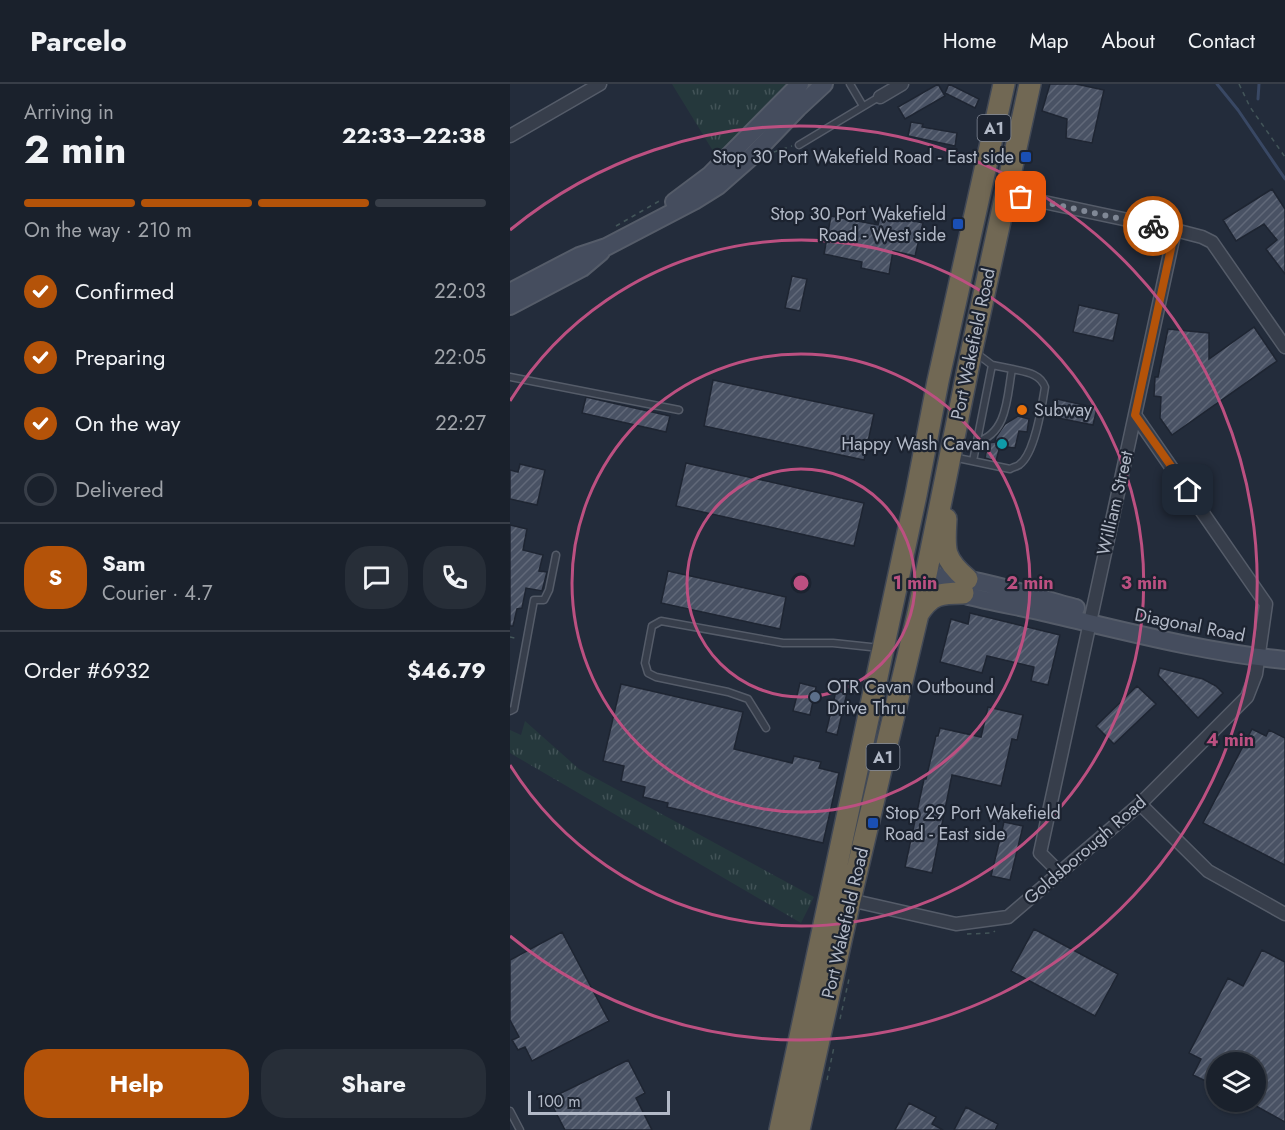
<!DOCTYPE html>
<html lang="en">
<head>
<meta charset="utf-8">
<style>
  body { margin:0; font-family:Jost,sans-serif; background:#272e38; color:#f1f3f6; height:100vh; display:flex; flex-direction:column; font-size:22px; white-space:nowrap }
  * { box-sizing:border-box; margin:0 }
  p { font-size:20px; color:#9fa3a9 }
  .icon { flex:none; width:33px; height:33px; fill:none; stroke:currentColor; stroke-width:2; stroke-linecap:round; stroke-linejoin:round }
  .map { position:relative; flex:1; overflow:hidden }
  .side { display:flex; flex-direction:column; background:#1a212c; width:510px }
  .side>* { flex:none }
  .tools { position:absolute; left:696px; top:968px; display:grid; gap:12px }
  .tools a { display:grid; place-items:center; width:60px; height:60px; border-radius:50%; background:#1a212c; box-shadow:0 2px 4px #0004,0 0 0 2px #383e48; font-size:30px }
  .scale { position:absolute; left:18px; bottom:15px; width:142px; box-sizing:border-box; padding-left:6px; border:3px solid #b2b9c7; border-top:0; font-size:16px; line-height:21px; white-space:nowrap; color:#b2b9c7; -webkit-text-stroke:4px #1c2330; paint-order:stroke }
  .pin { position:absolute; display:grid; place-items:center; width:51px; height:51px; color:#fff; margin:-26px; border-radius:12px; box-shadow:0 3px 9px #0006 }
  .courier { position:absolute; display:grid; place-items:center; width:60px; height:60px; margin:-30px; border:4px solid #b45309; border-radius:50%; background:#fff; color:#222; box-shadow:0 2px 8px #0007 }
  .summary em { font-style:normal; font-weight:700 }
  .summary div { display:flex; flex-direction:column-reverse }
  .summary { display:flex; align-items:center; justify-content:space-between; height:102px; padding:0 24px }
  h1 { font-size:39px; font-weight:700; line-height:45px }
  .bar { display:grid; grid-template-columns:repeat(4,1fr); gap:9px 6px; align-content:center; height:72px; padding:0 24px }
  .bar i { height:8px; border-radius:4px; background:#383e48 }
  .bar .active { background:#b45309 }
  .bar p { grid-column:span 4 }
  .line { display:flex; align-items:center; gap:15px; padding:0 24px; border-top:2px solid #383e48 }
  .line div { flex:1 }
  .round { display:grid; place-items:center; flex:none; width:63px; height:63px; border-radius:24px; background:#272e38 }
  ol { padding:0 24px; list-style:none }
  li { display:flex; align-items:center; gap:18px; height:66px }
  li p { margin-inline-start:auto }
  li .icon { padding:6px; border-radius:50%; background:#b45309; color:#fff; stroke-width:4 }
  li:last-child { color:#9fa3a9 }
  li i { width:33px; height:33px; border:3px solid #383e48; border-radius:50% }
  .button { display:flex; gap:12px; margin-top:auto; padding:12px 24px }
  .button a { flex:1; height:69px; border-radius:24px; background:#b45309; color:#fff; font-size:24px; font-weight:700; line-height:69px; text-align:center }
  .button a+a { background:#272e38; color:#f1f3f6 }
  header { display:flex; align-items:center; gap:36px; box-sizing:border-box; height:84px; padding:0 30px; background:#1a212c; border-bottom:2px solid #383e48 }
  header strong { font-size:28px }
  nav { display:flex; gap:33px; margin-inline-start:auto; font-size:21px }
  main { display:flex; flex:1; min-height:0 }
  .map>svg:first-child { display:block }
</style>
</head>
<body>
<header>
<strong>Parcelo</strong>
<nav><a>Home</a><a>Map</a><a>About</a><a>Contact</a></nav>
</header>
<main>
<section class="side">
<div class="summary"><div><h1>2 min</h1><p>Arriving in</p></div><em>22:33–22:38</em></div>
<div class="bar"><i class="active"></i><i class="active"></i><i class="active"></i><i></i><p>On the way · 210 m</p></div>
<ol>
<li><svg class="icon" aria-label="check" viewBox="0 0 24 24"><path d="M5 12l5 5 9-10"/></svg>Confirmed<p>22:03</p></li>
<li><svg class="icon" aria-label="check" viewBox="0 0 24 24"><path d="M5 12l5 5 9-10"/></svg>Preparing<p>22:05</p></li>
<li><svg class="icon" aria-label="check" viewBox="0 0 24 24"><path d="M5 12l5 5 9-10"/></svg>On the way<p>22:27</p></li>
<li><i></i>Delivered</li>
</ol>
<div class="line" style="height:108px"><b class="round" style="background:#b45309;color:#fff">S</b><div><b>Sam</b><p>Courier · 4.7</p></div><a class="round"><svg class="icon" aria-label="chat" viewBox="0 0 24 24"><path d="M4 5h16v11H9l-5 4z"/></svg></a><a class="round"><svg class="icon" aria-label="phone" viewBox="0 0 24 24"><path d="M5 4h4l2 5-3 2q2 4 5 5l2-3 5 2v4C11 20 4 13 5 4z"/></svg></a></div>
<div class="line" style="height:78px"><div>Order #6932</div><b>$46.79</b></div>
<div class="button"><a>Help</a><a>Share</a></div>
</section>
<div class="map">
<svg width="775" height="1046" viewBox="0 0 775 1046">
  <defs>
    <pattern id="park-tufts" width="24" height="20" patternUnits="userSpaceOnUse" patternTransform="scale(1.5)"><rect width="24" height="20" fill="#25383c"/><path d="M3 7l-1-3M5 7V3M7 7l1-3M15 17l-1-3M17 17v-4M19 17l1-3" fill="none" stroke="#425357"/></pattern>
    <pattern id="building-hatch" width="6" height="6" patternUnits="userSpaceOnUse" patternTransform="scale(1.5)"><rect width="6" height="6" fill="#495264"/><path d="M-1 1l2-2M0 6l6-6M5 7l2-2" fill="none" stroke="#616979"/></pattern>
  </defs>
  <rect width="100%" height="100%" fill="#232c3b"/>
  <path fill="url(#park-tufts)" d="M162 0H290L211 80Z
    M15 637 69 685 304 813 291 839 0 669V646L11 651Z"/>
  <g fill="none" stroke-linecap="round" stroke-linejoin="round">
    <path stroke="#394864" stroke-width="3" d="M707 0 728 26 775 95
      M748 15 749 0"/>
  </g>
  <path fill="url(#building-hatch)" stroke="#1e2532" stroke-width="1.5" d="M428 0 435 12 395 35 388 23Z
    M439 0 469 15 465 24 435 9Z
    M540 0H566L594 6 582 59 556 54 557 35 532 27Z
    M401 38 413 40 412 43 447 49 445 62 398 52Z
    M762 105 775 125V190L756 165 767 156 754 140 726 157 713 136Z
    M371 129 413 139 405 172 383 167 379 190 351 184 352 178 314 170 321 132 368 141Z
    M282 192 297 195 290 227 275 224Z
    M569 221 609 230 603 257 563 248Z
    M744 243 767 277 662 351 650 334 651 313 644 312 645 293H648L658 245 699 249V275Z
    M203 296 364 330 354 376 194 342Z
    M76 313 160 332 156 348 72 329Z
    M547 315 587 324 583 341 543 333Z
    M508 332 519 335 517 348 509 347 505 364 490 362 486 377 475 374 478 359 485 358 486 353 495 340Z
    M176 379 354 419 344 462 166 422Z
    M10 380 35 386 27 421 0 415V386L8 388Z
    M0 441 17 445 13 466 33 471 29 487 37 488 32 507 16 504 12 524 7 525 3 542H0Z
    M158 487 276 513 270 545 151 519Z
    M460 529 550 551 538 601 521 597 524 583 477 572 472 589 430 578 441 535 458 540Z
    M650 584 693 595 706 602 713 609 688 634 648 591Z
    M290 599 306 603 300 631 283 627Z
    M111 600 233 628 224 665 282 679 284 672 311 678 309 684 329 689 313 759 157 723 158 719 133 713 135 703 111 697 114 682 93 677Z
    M627 602 646 620 604 660 586 642Z
    M326 607 337 609 327 651 316 648Z
    M478 623 513 631 507 656 502 655 491 702 442 691 422 789 395 783 414 695H416L426 652H428L430 644 471 653Z
    M742 645 756 652 759 646 775 654V781L693 739Z
    M494 738 513 742 500 796 481 792Z
    M524 845 608 890 585 932 501 887Z
    M52 848 99 937 22 977 15 963 8 966 2 956 9 953 0 936V876Z
    M752 866 775 878V1038L746 1022V978H706V1002L683 991 691 975 679 969 718 894 733 902Z
    M118 976 135 1009 126 1014 142 1046H55L39 1015Z
    M399 1019 426 1033 422 1040 433 1046H385Z
    M456 1023 488 1040 485 1046H444Z"/>
  <g fill="none" stroke-linecap="round" stroke-linejoin="round">
    <defs>
      <path id="lane" d="M340 0 353 22
        M289 61 369 13
        M466 269 482 281 502 285C497 312 498 350 466 358
        M0 293 169 326
        M443 373 500 385C501 384 508 382 509 381 525 370 532 322 535 303 530 289 515 288 502 285
        M463 377 482 281
        M0 627 4 625 24 516H34L39 506 46 471
        M256 644 238 615 218 608 146 593 138 589 135 579 142 542 151 537 273 559H323L370 564
        M0 1027 10 1046"/>
      <path id="street" d="M370 13 392 0
        M0 52 90 0
        M496 110 665 146 692 153 702 158 775 263
        M630 720 698 787 775 830
        M550 789 530 769 665 146
        M340 816 446 840 498 833 630 720 737 613 746 590 756 520 625 331"/>
      <path id="secondary" d="M164 118 200 91 290 0
        M0 208 69 172 96 163 184 117 208 102 241 73 288 24 314 0
        M0 222 72 184 91 168
        M415 494C440 512 493 519 524 526 607 545 690 568 775 576
        M416 494C443 485 534 516 566 524"/>
      <path id="highway" d="M436 435C434 466 433 475 457 495
        M408 530C421 510 430 509 453 509
        M270 1046 406 411 428 297 494 0
        M289 1046 340 816 408 530 462 265 520 0"/>
    </defs>
    <use href="#lane" stroke="#555c69" stroke-width="9"/>
    <use href="#street" stroke="#555c69" stroke-width="15"/>
    <use href="#secondary" stroke="#555c69" stroke-width="20"/>
    <use href="#highway" stroke="#424956" stroke-width="24"/>
    <path stroke="#435559" stroke-width="1.5" stroke-dasharray="4.5 4.5" stroke-linecap="butt" d="M729 0 740 23 775 73
      M264 68 282 62
      M106 142 151 116
      M0 553 8 555
      M457 850 482 849 485 847
      M330 935 339 895
      M317 996 324 963"/>
    <use href="#lane" stroke="#373e4b" stroke-width="6"/>
    <use href="#street" stroke="#373e4b" stroke-width="12"/>
    <use href="#secondary" stroke="#454d5e" stroke-width="16"/>
    <use href="#highway" stroke="#716854" stroke-width="21"/>
  </g>
  <g fill="none" stroke-linecap="round" stroke-linejoin="round">
    <path stroke="#808896" stroke-width="6" stroke-dasharray="0 10.8" d="M511 113 643 142"/>
    <path stroke="#b45309" stroke-width="8" d="M643 142 665 146 625 331 678 406"/>
  </g>
  <g fill="none" stroke="#bc5081" stroke-width="3">
    <circle cx="291" cy="499" r="114"/>
    <circle cx="291" cy="499" r="229"/>
    <path d="M0 317A343 343 0 1 1 0 681"/>
    <path d="M0 146A457 457 0 1 1 0 852"/>
  </g>
  <g fill="#1a4fb4" stroke="#1c2330" stroke-width="2">
    <rect x="510" y="67" width="12" height="12" rx="3"/>
    <rect x="442" y="134" width="12" height="12" rx="3"/>
    <rect x="357" y="733" width="12" height="12" rx="3"/>
  </g>
  <circle fill="#e8710a" stroke="#1c2330" stroke-width="2" cx="512" cy="326" r="6"/>
  <circle fill="#0f9aa8" stroke="#1c2330" stroke-width="2" cx="492" cy="360" r="6"/>
  <circle fill="#5c6f8a" stroke="#1c2330" stroke-width="2" cx="305" cy="613" r="6"/>
  <g text-anchor="middle" dominant-baseline="central" stroke-width="4.5" stroke-linejoin="round" paint-order="stroke">
    <g fill="#1c2330" stroke="#858c9a" stroke-width="1.5">
      <rect x="467.5" y="31" width="33" height="26" rx="4.5"/>
      <rect x="356.5" y="660" width="33" height="26" rx="4.5"/>
    </g>
    <g font-size="16" font-weight="bold" fill="#b2b9c7">
      <text x="484" y="44">A1</text>
      <text x="373" y="673">A1</text>
    </g>
    <g font-size="18" fill="#b2b9c7" stroke="#1c2330" text-anchor="end">
      <text x="504" y="73">Stop 30 Port Wakefield Road - East side</text>
      <text x="436" y="130">Stop 30 Port Wakefield<tspan x="436" dy="21">Road - West side</tspan></text>
      <text x="524" y="326" text-anchor="start">Subway</text>
      <text x="480" y="360">Happy Wash Cavan</text>
      <text x="317" y="603" text-anchor="start">OTR Cavan Outbound<tspan x="317" dy="21">Drive Thru</tspan></text>
      <text x="375" y="729" text-anchor="start">Stop 29 Port Wakefield<tspan x="375" dy="21">Road - East side</tspan></text>
    </g>
    <g font-size="18" fill="#b2b9c7" stroke="#1c2330">
      <text transform="translate(463 260) rotate(-78)">Port Wakefield Road</text>
      <text transform="translate(605 419) rotate(-77)">William Street</text>
      <text transform="translate(680 541) rotate(11)">Diagonal Road</text>
      <text transform="translate(575 766) rotate(-41)">Goldsborough Road</text>
      <text transform="translate(335 839) rotate(-77)">Port Wakefield Road</text>
    </g>
  </g>
  <circle cx="291" cy="499" r="9" fill="#bc5081" stroke="#1c2330" stroke-width="3"/>
  <g font-size="18" text-anchor="middle" font-weight="bold" fill="#bc5081" stroke="#1c2330" stroke-width="4.5" stroke-linejoin="round" paint-order="stroke">
    <text x="405" y="505">1 min</text>
    <text x="520" y="505">2 min</text>
    <text x="634" y="505">3 min</text>
    <text x="720" y="662">4 min</text>
  </g>
</svg>
<div class="tools">
<a><svg class="icon" aria-label="layers" viewBox="0 0 24 24"><path d="M12 4l9 5-9 5-9-5zM3 14l9 5 9-5"/></svg></a>
</div>
<div class="scale">100 m</div>
<div class="pin" style="left:511px;top:113px;background:#ea580c"><svg class="icon" aria-label="bag" viewBox="0 0 24 24"><path d="M5 8h14l-1 12H6zM9 8a3 3 0 0 1 6 0"/></svg></div>
<div class="pin" style="left:678px;top:406px;background:#1f2937"><svg class="icon" aria-label="home" viewBox="0 0 24 24"><path d="M3 11l9-7 9 7M6 9v11h12V9"/></svg></div>
<div class="courier" style="left:643px;top:142px"><svg class="icon" aria-label="bike" viewBox="0 0 24 24"><circle cx="6" cy="16" r="4"/><circle cx="18" cy="16" r="4"/><path d="M6 16l4-8h5l3 8M10 8l3 8H6M13 5h3"/></svg></div>
</div>
</main>
</body>
</html>
